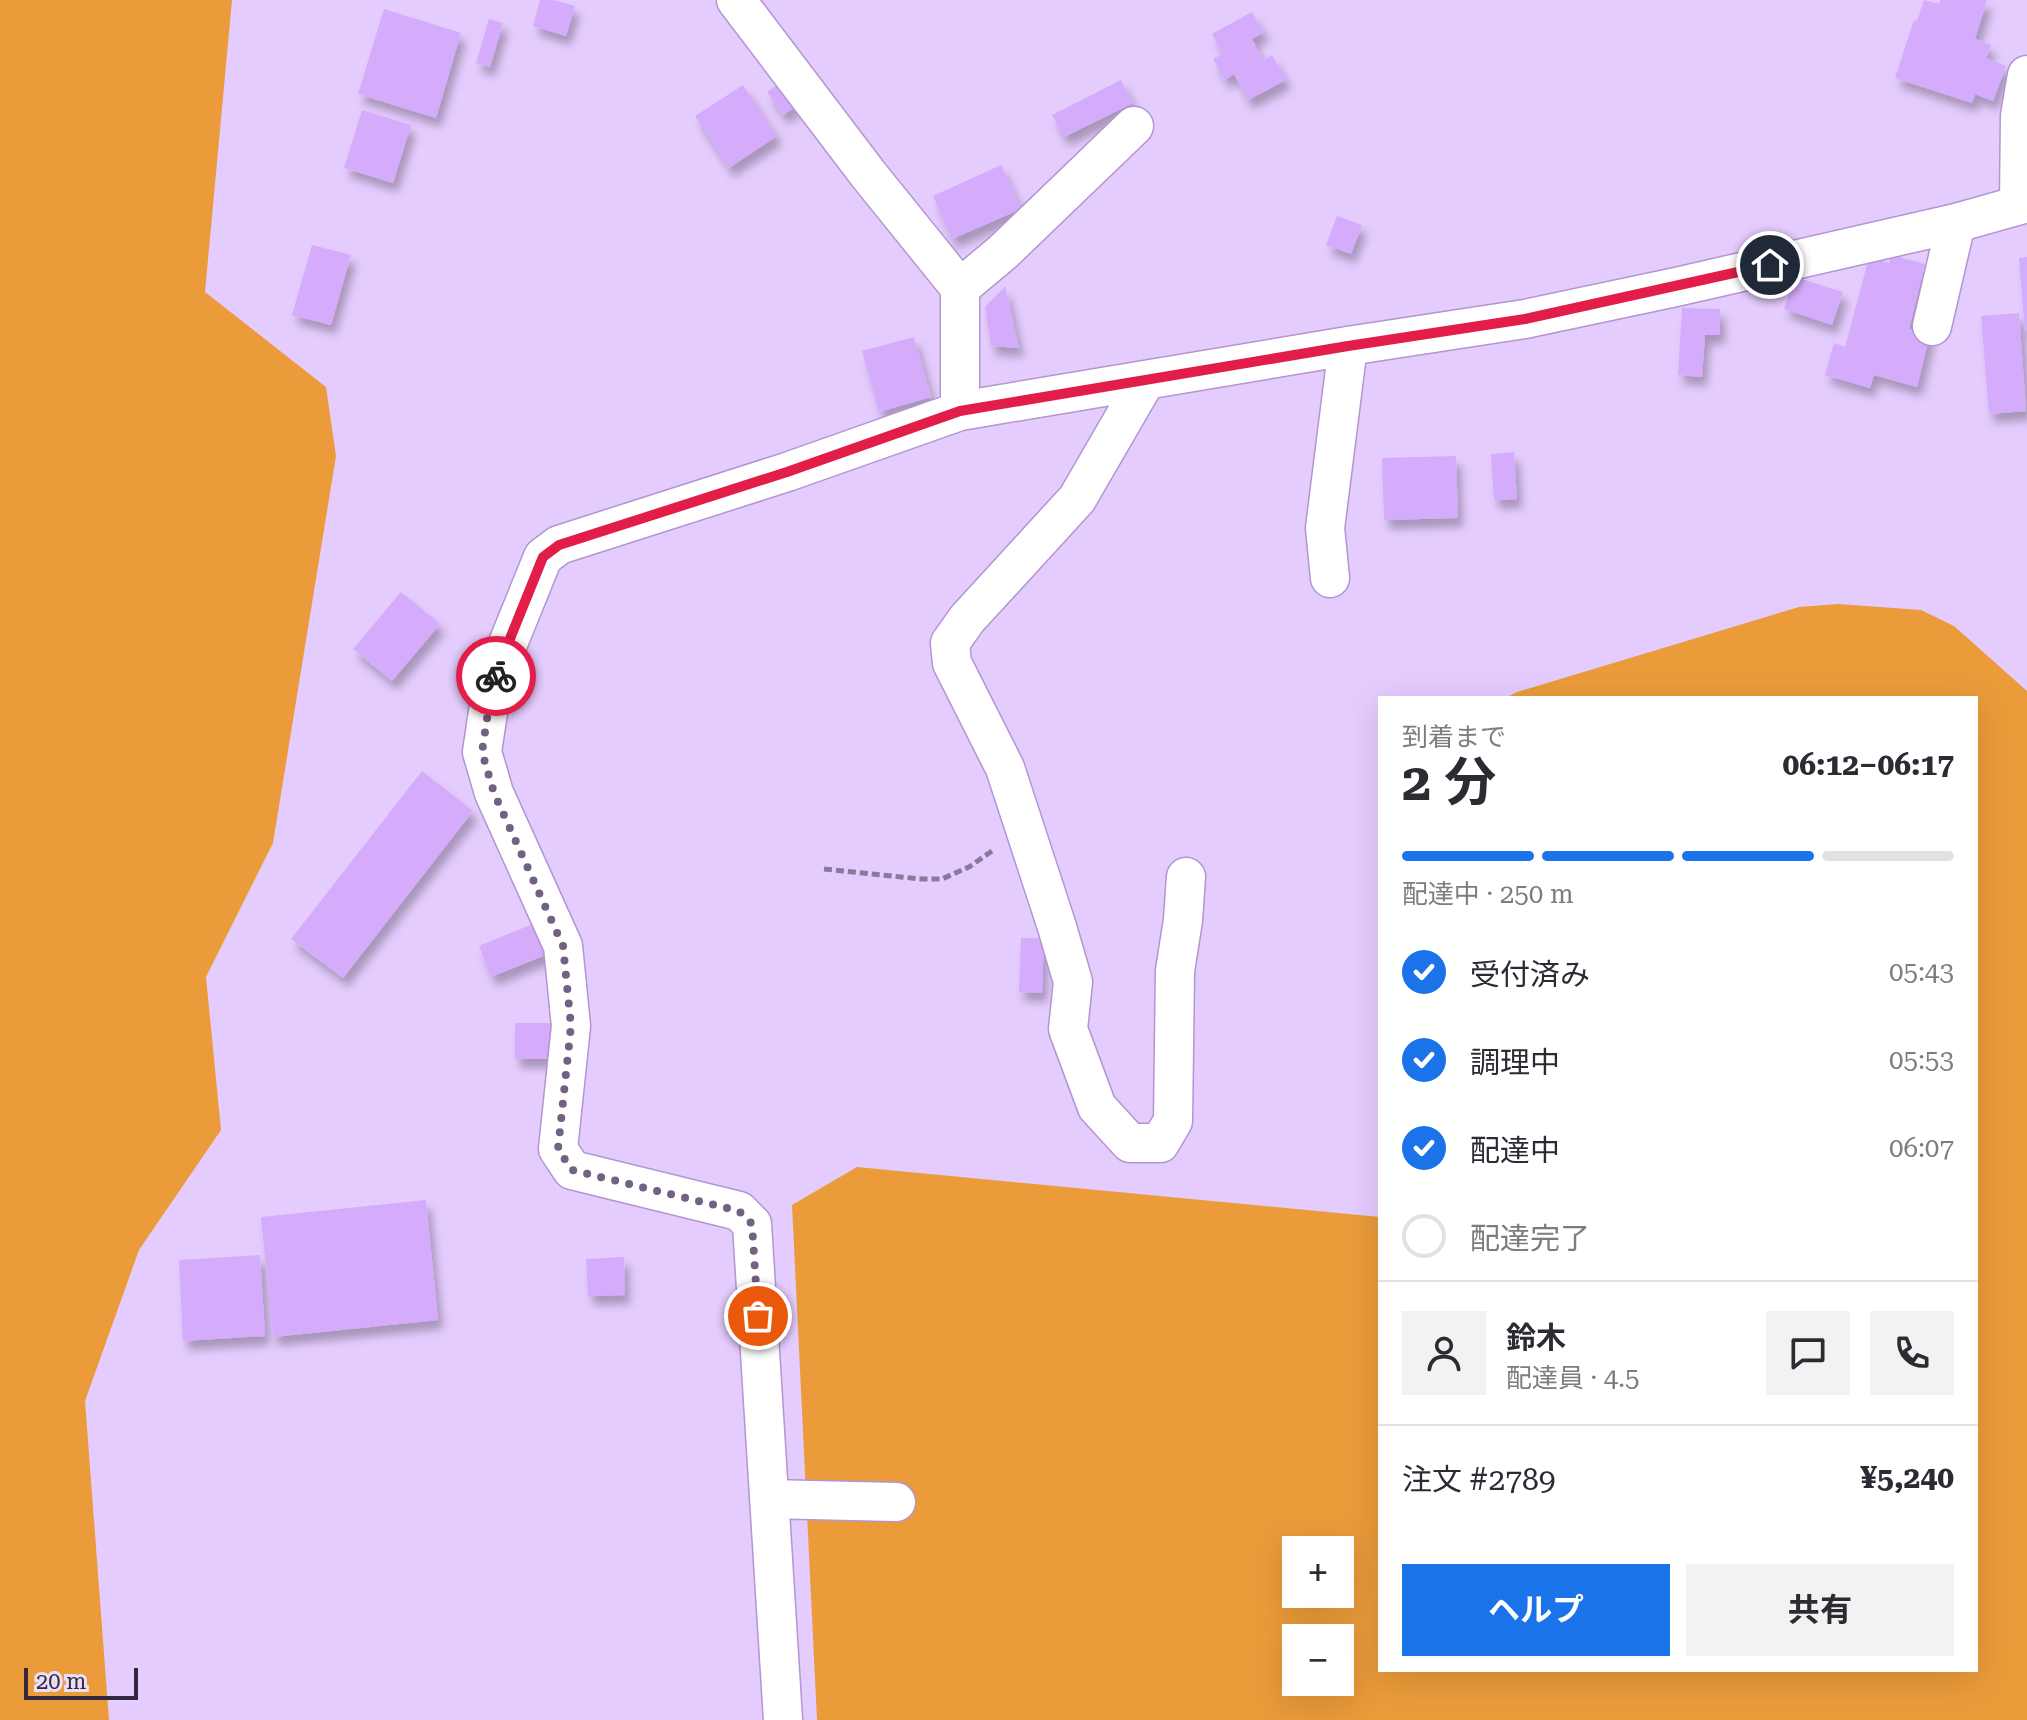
<!DOCTYPE html>
<html lang="ja">
<head>
<meta charset="utf-8">
<style>
  body { margin:0; font-family:"Roboto Serif","Noto Sans JP",serif; background:#f2f2f3; color:#2b2b33; height:100vh; display:flex; flex-direction:column; font-size:30px; white-space:nowrap }
  * { box-sizing:border-box; margin:0 }
  p { font-size:26px; color:#7c7c81 }
  .icon { flex:none; width:44px; height:44px; fill:none; stroke:currentColor; stroke-width:2; stroke-linecap:round; stroke-linejoin:round }
  .map { position:relative; flex:1; overflow:hidden }
  .panel { position:absolute; left:1378px; top:696px; width:600px; height:976px; display:flex; flex-direction:column; background:#fff; border-radius:0px; box-shadow:0 8px 32px #0002 }
  .panel>* { flex:none }
  .tools { position:absolute; left:1282px; top:1536px; display:grid; gap:16px }
  .tools a { display:grid; place-items:center; width:72px; height:72px; border-radius:0px; background:#fff; box-shadow:0 8px 32px #0002; font-size:40px }
  .scale { position:absolute; left:24px; bottom:20px; width:114px; box-sizing:border-box; padding-left:8px; border:4px solid #342840; border-top:0; font-size:22px; line-height:28px; white-space:nowrap; color:#342840; -webkit-text-stroke:6px #ebdff8; paint-order:stroke }
  .pin { position:absolute; display:grid; place-items:center; width:68px; height:68px; color:#fff; margin:-34px; border:4px solid #fff; border-radius:50%; box-shadow:0 2px 8px #0007 }
  .courier { position:absolute; display:grid; place-items:center; width:80px; height:80px; margin:-40px; border:6px solid #e11d48; border-radius:50%; background:#fff; color:#222; box-shadow:0 2px 10px #0007 }
  .summary em { font-style:normal; font-weight:700 }
  .summary div { display:flex; flex-direction:column-reverse }
  .summary { display:flex; align-items:center; justify-content:space-between; height:136px; padding:0 24px }
  h1 { font-size:52px; font-weight:700; line-height:60px }
  .bar { display:grid; grid-template-columns:repeat(4,1fr); gap:12px 8px; align-content:center; height:96px; padding:0 24px }
  .bar i { height:10px; border-radius:6px; background:#e1e1e2 }
  .bar .active { background:#1a73e8 }
  .bar p { grid-column:span 4 }
  .line { display:flex; align-items:center; gap:20px; padding:0 24px; border-top:2px solid #e1e1e2 }
  .line div { flex:1 }
  .round { display:grid; place-items:center; flex:none; width:84px; height:84px; border-radius:0px; background:#f2f2f3 }
  ol { padding:0 24px; list-style:none }
  li { display:flex; align-items:center; gap:24px; height:88px }
  li p { margin-inline-start:auto }
  li .icon { padding:8px; border-radius:50%; background:#1a73e8; color:#fff; stroke-width:4 }
  li:last-child { color:#7c7c81 }
  li i { width:44px; height:44px; border:4px solid #e1e1e2; border-radius:50% }
  .action { display:flex; gap:16px; margin-top:auto; padding:16px 24px }
  .action a { flex:1; height:92px; border-radius:0px; background:#1a73e8; color:#fff; font-size:32px; font-weight:700; line-height:92px; text-align:center }
  .action a+a { background:#f2f2f3; color:#2b2b33 }
  .map>svg:first-child { display:block }
</style>
</head>
<body>
<div class="map">
<svg width="2027" height="1720" viewBox="0 0 2027 1720">
  <defs>
    <filter id="shadow"><feDropShadow dx="5" dy="9" stdDeviation="4" flood-color="#0004"/></filter>
  </defs>
  <rect width="100%" height="100%" fill="#e4ccfe"/>
  <path fill="#eb9b3a" fill-rule="evenodd" d="M0 0H232L205 292 326 387 336 456 273 843 206 977 221 1130 139 1250 85 1401 109 1720H0Z
    M1838 604 1921 610 1954 626 2027 691V1720H817L792 1205 857 1167 1380 1217V1670H1976V698H1505L1517 692 1799 607ZM1296 1550H1340V1594H1296ZM1296 1638H1340V1682H1296Z"/>
  <path fill="#d4acfb" filter="url(#shadow)" d="M540 0H553L575 6 566 36 533 26Z
    M1924 0 1939 4 1940 0H1987L1975 39 1991 45 1986 58 2006 66 1993 101 1975 94 1972 103 1895 78 1914 20 1917 21Z
    M384 9 461 33 436 118 358 94Z
    M1252 12 1264 32 1252 39 1263 60 1272 55 1286 80 1248 100 1234 74 1225 80 1213 59 1223 54 1212 34Z
    M489 19 503 23 490 67 476 63Z
    M1121 80 1133 103 1064 137 1052 115Z
    M781 82 797 106 783 115 767 92Z
    M743 85 777 136 729 168 695 116Z
    M362 110 411 125 393 183 344 168Z
    M1001 165 1021 209 952 239 933 196Z
    M1337 216 1362 225 1351 254 1326 245Z
    M312 245 351 255 331 325 292 315Z
    M1891 255 1925 264 1909 329 1930 334 1917 387 1874 375 1870 388 1825 375 1834 343 1845 347 1869 257 1889 263Z
    M2027 257V331H2025L2019 258Z
    M1795 277 1843 292 1832 325 1784 309Z
    M1005 286 1019 348 991 346 985 307Z
    M1682 308 1720 309V335H1705L1702 377 1678 375Z
    M2019 313 2026 411 1989 414 1981 316Z
    M914 337 931 397 879 412 862 351Z
    M1514 452 1517 499 1494 500 1491 454Z
    M1456 456 1458 518 1384 520 1382 458Z
    M401 592 440 624 392 681 353 649Z
    M422 771 473 811 343 978 291 939Z
    M535 923 548 954 491 977 479 946Z
    M1021 938H1044L1042 993 1019 992Z
    M515 1023H555L554 1059H515Z
    M426 1200 438 1320 273 1337 261 1217Z
    M260 1255 265 1336 183 1341 179 1260Z
    M624 1257 625 1295 588 1296 586 1259Z"/>
  <g fill="none" stroke-linecap="round" stroke-linejoin="round">
    <defs>
      <path id="street" d="M736 0 868 174 960 288V411
        M2019 205 2020 116 2027 75
        M960 288 1003 252 1134 126
        M1932 326 1956 223
        M1146 380 1077 499 967 619 950 643 952 663 1005 768 1057 927 1073 982 1068 1029 1097 1107 1130 1143H1160L1173 1121 1175 971 1183 920 1186 877
        M1330 578 1325 528 1348 346
        M769 1499 896 1502
        M783 1720 752 1224 739 1211 572 1170 558 1149 571 1026 563 946 494 793 482 752 488 712 494 683 509 641 543 557 559 545 787 472 960 411 1348 346 1525 319 1676 287 1956 223 2027 203"/>
    </defs>
    <use href="#street" stroke="#b395d1" stroke-width="41"/>
    <path stroke="#8a799d" stroke-width="5" stroke-dasharray="8 4" stroke-linecap="butt" d="M824 869 921 879H942L969 867 992 851V848"/>
    <use href="#street" stroke="#fff" stroke-width="38"/>
  </g>
  <g fill="none" stroke-linecap="round" stroke-linejoin="round">
    <path stroke="#726182" stroke-width="8" stroke-dasharray="0 14.4" d="M496 676 488 712 482 752 494 793 563 946 571 1026 558 1149 572 1170 739 1211 752 1224 758 1316"/>
    <path stroke="#e11d48" stroke-width="10" d="M496 676 509 641 543 557 559 545 787 472 960 411 1348 346 1525 319 1770 265"/>
  </g>
</svg>
<div class="tools">
<a>+</a>
<a>−</a>
</div>
<div class="scale">20 m</div>
<div class="pin" style="left:758px;top:1316px;background:#ea580c"><svg class="icon" aria-label="bag" viewBox="0 0 24 24"><path d="M5 8h14l-1 12H6zM9 8a3 3 0 0 1 6 0"/></svg></div>
<div class="pin" style="left:1770px;top:265px;background:#1f2937"><svg class="icon" aria-label="home" viewBox="0 0 24 24"><path d="M3 11l9-7 9 7M6 9v11h12V9"/></svg></div>
<div class="courier" style="left:496px;top:676px"><svg class="icon" aria-label="bike" viewBox="0 0 24 24"><circle cx="6" cy="16" r="4"/><circle cx="18" cy="16" r="4"/><path d="M6 16l4-8h5l3 8M10 8l3 8H6M13 5h3"/></svg></div>
<section class="panel">
<div class="summary"><div><h1>2 分</h1><p>到着まで</p></div><em>06:12–06:17</em></div>
<div class="bar"><i class="active"></i><i class="active"></i><i class="active"></i><i></i><p>配達中 · 250 m</p></div>
<ol>
<li><svg class="icon" aria-label="check" viewBox="0 0 24 24"><path d="M5 12l5 5 9-10"/></svg>受付済み<p>05:43</p></li>
<li><svg class="icon" aria-label="check" viewBox="0 0 24 24"><path d="M5 12l5 5 9-10"/></svg>調理中<p>05:53</p></li>
<li><svg class="icon" aria-label="check" viewBox="0 0 24 24"><path d="M5 12l5 5 9-10"/></svg>配達中<p>06:07</p></li>
<li><i></i>配達完了</li>
</ol>
<div class="line" style="height:144px"><a class="round"><svg class="icon" aria-label="person" viewBox="0 0 24 24"><circle cx="12" cy="8" r="4"/><path d="M4 21q1-7 8-7t8 7"/></svg></a><div><b>鈴木</b><p>配達員 · 4.5</p></div><a class="round"><svg class="icon" aria-label="chat" viewBox="0 0 24 24"><path d="M4 5h16v11H9l-5 4z"/></svg></a><a class="round"><svg class="icon" aria-label="phone" viewBox="0 0 24 24"><path d="M5 4h4l2 5-3 2q2 4 5 5l2-3 5 2v4C11 20 4 13 5 4z"/></svg></a></div>
<div class="line" style="height:104px"><div>注文 #2789</div><b>¥5,240</b></div>
<div class="action"><a>ヘルプ</a><a>共有</a></div>
</section>
</div>
</body>
</html>
